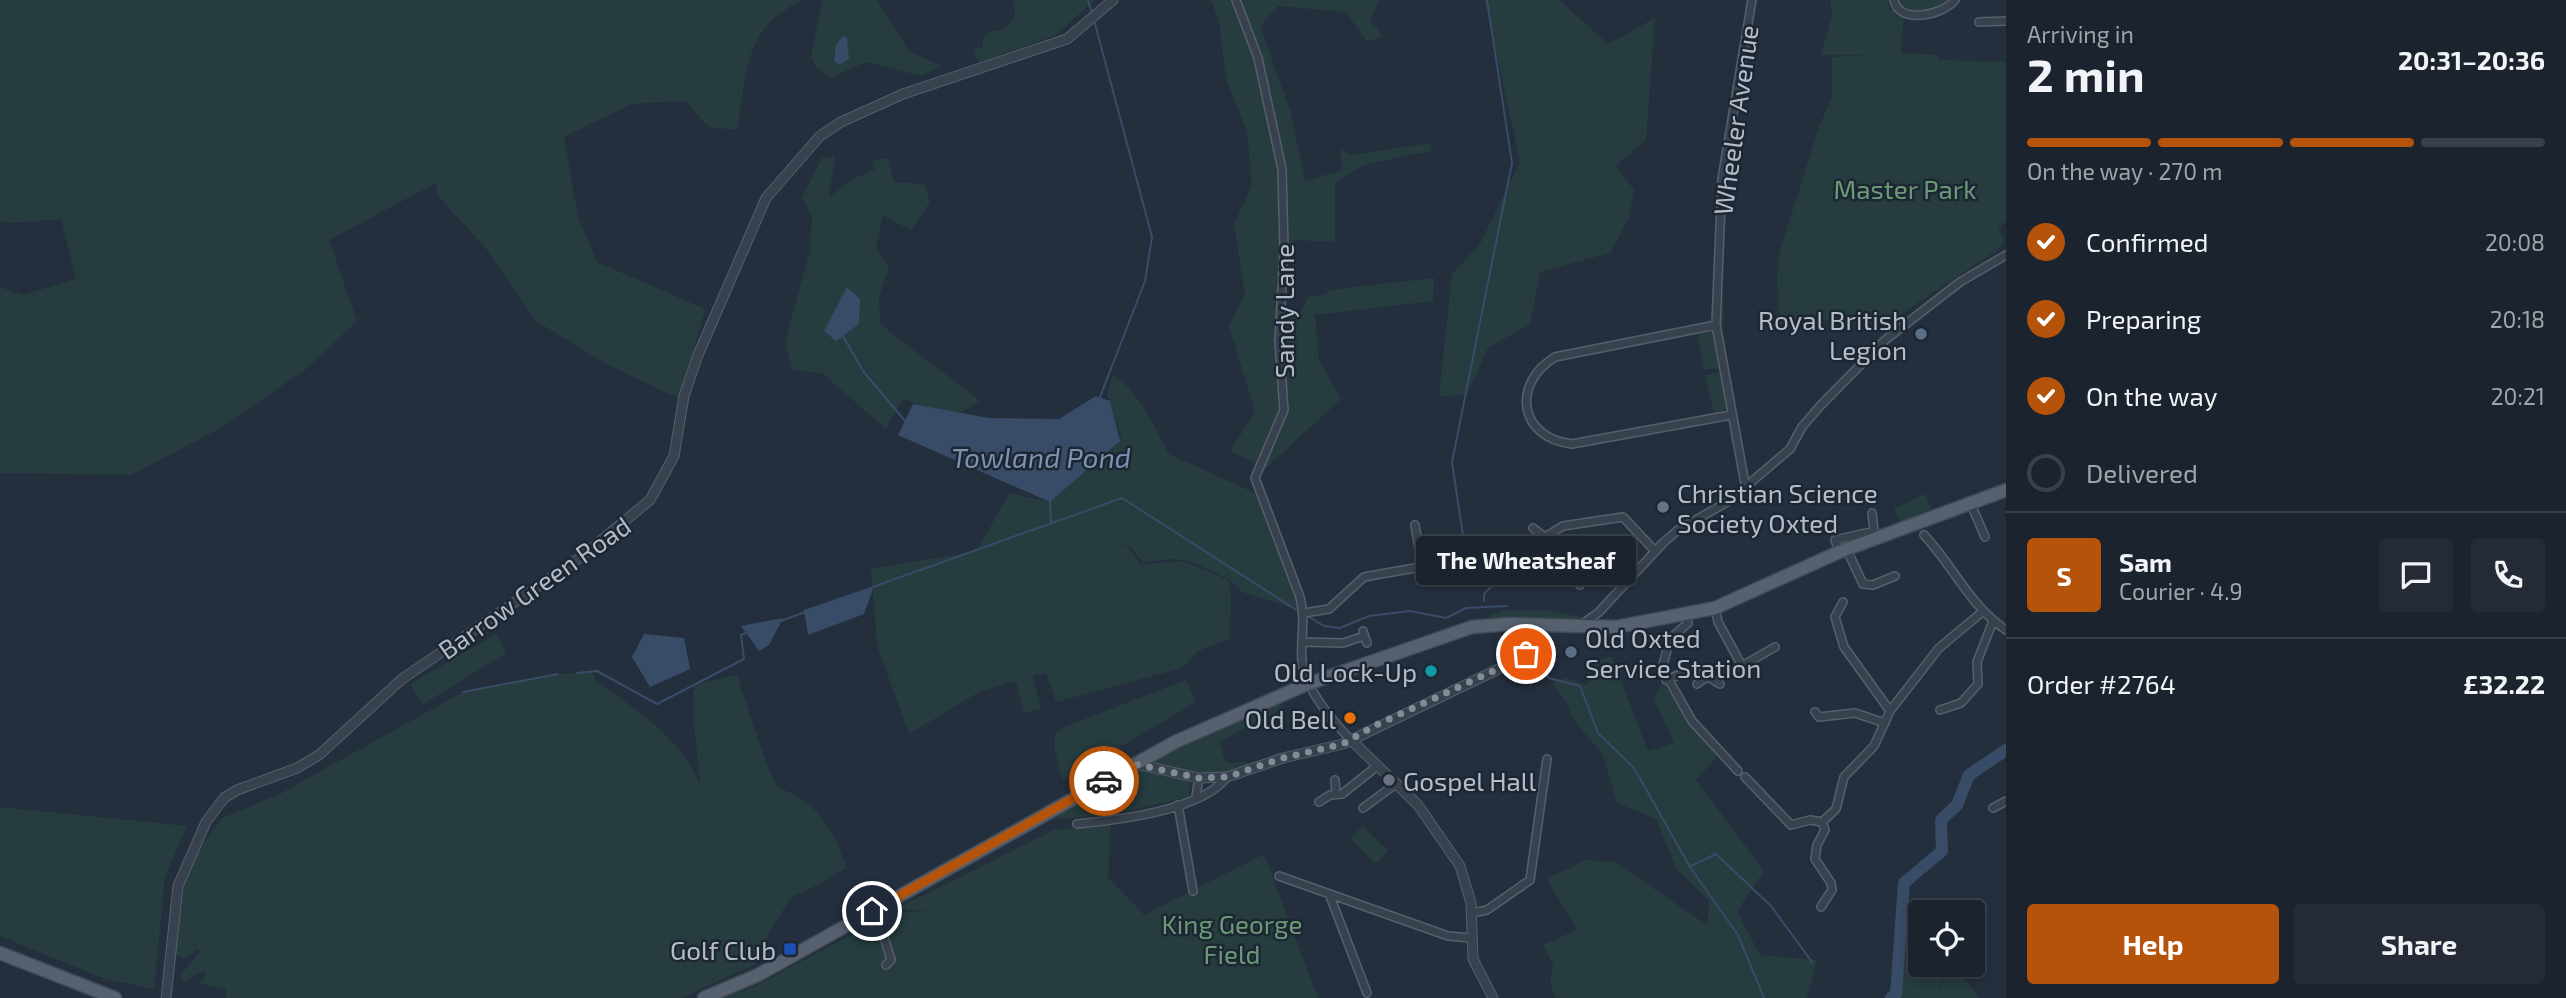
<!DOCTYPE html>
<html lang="en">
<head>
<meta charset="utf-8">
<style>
  body { margin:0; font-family:"Exo 2",sans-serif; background:#242b36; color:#f1f3f6; height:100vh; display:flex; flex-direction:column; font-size:26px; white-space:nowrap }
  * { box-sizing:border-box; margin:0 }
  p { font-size:23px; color:#a0a4aa }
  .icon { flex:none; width:38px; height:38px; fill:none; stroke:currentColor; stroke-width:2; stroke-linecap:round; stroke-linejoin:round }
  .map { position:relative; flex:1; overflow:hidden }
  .side { display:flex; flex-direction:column; background:#1b232e; width:560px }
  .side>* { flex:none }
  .buttons { position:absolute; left:1908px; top:900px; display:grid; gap:14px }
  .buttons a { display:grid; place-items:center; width:77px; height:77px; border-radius:7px; background:#1b232e; box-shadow:0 4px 10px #0003,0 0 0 2px #39404a; font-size:35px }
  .pin { position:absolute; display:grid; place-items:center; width:60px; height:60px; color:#fff; margin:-30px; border:4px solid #fff; border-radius:50%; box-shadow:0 2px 7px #0007 }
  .courier { position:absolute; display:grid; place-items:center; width:70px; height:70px; margin:-35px; border:5px solid #b45309; border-radius:50%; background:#fff; color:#222; box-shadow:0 2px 9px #0007 }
  .bubble { position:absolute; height:49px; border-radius:7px; background:#1b232e; box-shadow:0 4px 10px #0003,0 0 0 2px #39404a; font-size:23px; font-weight:700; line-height:49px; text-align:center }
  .headline em { font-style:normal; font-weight:700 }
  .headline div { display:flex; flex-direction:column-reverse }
  .headline { display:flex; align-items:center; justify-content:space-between; height:119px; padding:0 21px }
  h1 { font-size:46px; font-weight:700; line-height:52px }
  .bar { display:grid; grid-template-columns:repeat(4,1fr); gap:10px 7px; align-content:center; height:84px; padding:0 21px }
  .bar i { height:9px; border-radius:5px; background:#39404a }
  .bar .on { background:#b45309 }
  .bar p { grid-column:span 4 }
  .line { display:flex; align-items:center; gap:18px; padding:0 21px; border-top:2px solid #39404a }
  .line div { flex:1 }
  .round { display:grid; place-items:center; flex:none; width:74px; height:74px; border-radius:7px; background:#242b36 }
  ol { padding:0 21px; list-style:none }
  li { display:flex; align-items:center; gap:21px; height:77px }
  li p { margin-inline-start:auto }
  li .icon { padding:7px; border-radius:50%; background:#b45309; color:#fff; stroke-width:4 }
  li:last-child { color:#a0a4aa }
  li i { width:38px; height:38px; border:4px solid #39404a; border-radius:50% }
  .button { display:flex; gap:14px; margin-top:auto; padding:14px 21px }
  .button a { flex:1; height:80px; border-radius:7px; background:#b45309; color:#fff; font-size:28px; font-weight:700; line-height:80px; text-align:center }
  .button a+a { background:#242b36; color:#f1f3f6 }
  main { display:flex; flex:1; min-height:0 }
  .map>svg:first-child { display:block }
</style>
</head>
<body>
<main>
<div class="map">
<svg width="2006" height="998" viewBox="0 0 2006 998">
  <rect width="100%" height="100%" fill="#242f3e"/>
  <path fill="#263c3f" d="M0 0H803C742 28 748 72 737 130L709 127 685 101 631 104 564 137 578 217 597 262 705 309 680 399 604 363 536 321 485 247 437 195 436 183 329 240 357 321 305 370 217 430 131 475 0 473V287L23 295 76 279 61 219 11 223 0 221Z
    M822 0H877L909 51 942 66 921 76 866 62 830 78 816 66 811 57Z
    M1013 0H1095L1056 35 980 62 974 57 975 49 983 48 982 39 989 32 1005 29 1015 16Z
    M1211 0H1379L1370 20 1383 36 1367 42 1346 12 1278 6 1260 26 1290 110 1305 181 1342 170 1340 149 1352 155 1431 143V151L1364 165 1335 182V242L1295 240 1276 281 1277 314 1300 313 1309 296 1326 295 1329 290 1434 278 1433 301 1315 315 1319 361 1341 399 1266 468 1230 451 1255 412 1229 326 1245 294 1234 224 1252 186 1247 132 1226 79 1219 21Z
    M1485 0H1559L1608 44 1655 18 1646 140 1616 166 1634 190 1629 218 1610 253 1540 272 1530 324 1488 348 1467 395 1439 396 1452 274 1480 244 1520 162Z
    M1830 0H1889V9L1904 15 1901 53 1939 55V60L2006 62V221L1998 229 2005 239 1997 250 1885 325 1812 318 1809 329 1780 324 1777 279 1779 254 1819 127 1832 97V57L1872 55H1821L1832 15Z
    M1895 0H1949C1934 13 1918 13 1899 6Z
    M835 156 829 198 852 179 875 170 872 161 888 158 894 182 924 184 930 202 911 230 883 216 876 248 889 268 879 296 880 324 980 401 949 419 903 398 886 429 822 373 792 370 785 342 810 251 812 217 802 198 822 158Z
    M1721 296 1724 297 1723 329 1729 369 1727 370 1721 329Z
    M1708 330 1715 333 1720 369H1704L1698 340 1700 333 1675 336Z
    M1721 372 1726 409 1711 415 1714 412 1705 375Z
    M1113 374 1128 387 1145 409 1169 454 1255 493 1302 611 1242 592 1229 579 1189 561 1174 559 1143 562 1131 547 1118 543 1128 547 1139 562 1145 564 1183 561 1228 580C1234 599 1229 619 1230 639L1198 651 1182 668 1056 702 1046 673 1033 676 1041 709 1024 713 1016 681 979 692 909 734 877 645 871 569 977 551 1009 493 1050 502 1122 438 1107 395Z
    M1925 494 1932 509 1901 524 1894 509Z
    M1543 610 1581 617 1571 623 1490 618V615L1503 611Z
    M496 634 506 653 422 705 410 684Z
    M1612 657 1648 751 1674 743 1654 699 1662 682 1717 757 1696 780 1764 871 1737 911 1760 955 1817 960 1807 998H1556L1550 983 1553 964 1543 945 1577 930 1547 879 1586 860 1615 862 1707 925 1709 901 1677 870 1656 819 1617 803 1603 755 1572 718 1568 704 1552 683 1566 678 1586 685 1597 659Z
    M592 672 595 680C635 708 680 738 700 784L693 713 694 685 737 675C742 690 770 780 777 785 783 791 793 793 800 798 827 816 835 838 847 867L820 884 791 897 768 934 767 951 754 965 681 998H226V989L199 983 207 975 203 971 185 981 181 979 182 973 201 951 196 949 186 959 175 955 184 882 199 849 222 818 278 795 463 692 558 674Z
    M1186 680 1196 702 1063 781 1055 751V734L1064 727Z
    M1272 701 1284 708 1219 742 1226 763 1247 762 1248 766C1217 782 1182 770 1150 762Z
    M1140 770 1189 780V797L1110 815 1061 819 1056 815 1127 773Z
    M0 807 187 826 165 877 154 989 105 979 0 936Z
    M1111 825 1108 877 1144 915 1264 854 1318 998H723L755 986 894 912 931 911 896 909 1054 830Z
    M1363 826 1388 851 1375 864 1350 838Z
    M1907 934 1920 938V964H1943L1939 994 1948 964H1953L1979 998H1892Z"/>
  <path fill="#394c67" d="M843 36 847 38 849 59 839 65 834 61 836 45Z
    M847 287 860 299 859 324 836 341 824 331Z
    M1096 396 1110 401 1120 441 1050 502 898 435 913 404 988 418 1059 419Z
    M874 586 864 614 808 635 804 610Z
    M783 618 769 645 759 651 741 626Z
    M644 634 684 638 690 669 650 687 632 657Z"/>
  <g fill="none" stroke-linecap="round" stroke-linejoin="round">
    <path stroke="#394c67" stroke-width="2" d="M1088 0 1092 14
      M1094 20 1152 237 1145 281 1100 397
      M843 336 863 371 905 421
      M1050 502 1051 522
      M873 587 1122 498 1298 611
      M1484 601V594L1491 587 1468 569 1452 462 1512 163 1487 0
      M1306 615 1324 626 1340 628 1369 616 1410 611 1446 618 1466 608 1507 606
      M781 621 805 612
      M1540 662 1549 678 1580 686 1598 733 1634 768 1690 867 1738 935 1764 998
      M577 673 597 671 657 704 744 659 741 635 746 633
      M463 692 558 674
      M1691 866 1716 854 1771 906 1812 962"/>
    <path stroke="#394c67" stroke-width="12" d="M1891 998 1896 994 1904 883 1942 851 1941 820 1957 805 1969 775 2006 750"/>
    <defs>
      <path id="minor" d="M1236 0 1258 58 1282 169 1284 249 1279 342 1284 410 1255 478 1300 597C1306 620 1300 640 1302 662 1305 688 1333 722 1351 740
        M1894 0C1899 25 1943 15 1955 0
        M1979 22 2006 21
        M1716 325 1555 357C1511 384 1519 438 1572 444L1731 415
        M1746 489 1716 325 1722 179 1752 0
        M1970 502 1985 537
        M1415 525 1422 566
        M1533 528 1545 537 1561 567 1580 585
        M1924 535C1954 567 1969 605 2006 630
        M1545 537 1563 526 1623 517 1655 551
        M1847 550 1863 584 1873 585 1895 576
        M1839 552 1835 540 1874 531 1872 513
        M1843 602 1835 617 1844 647 1890 711
        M1715 608 1718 622 1742 666 1775 647
        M1304 613 1329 609 1364 577 1437 564
        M1686 615 1688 623 1670 639 1662 668 1692 721 1738 771
        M1581 625 1599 612 1663 543 1678 530 1729 501 1790 449 1802 427 1820 406 1884 341 1960 282 2006 255
        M1363 631 1367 643
        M1303 642 1343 643 1364 636
        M1516 654 1533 652
        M1666 680C1691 669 1696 669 1720 684
        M1697 684 1708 676
        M1940 710 1961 703 1978 684 1977 662 1993 621
        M1815 712 1819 717 1855 713 1885 723
        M1745 777 1791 825 1810 820 1822 822
        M1335 780 1336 794
        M1196 796 1199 778
        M1319 802 1330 795 1342 794 1376 767
        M1178 805 1193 891
        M1363 808 1397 783
        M1993 808 2006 801
        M1822 822 1836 809 1844 777 1874 746 1890 711 1939 648 1981 613
        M1077 824C1117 820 1201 811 1227 777
        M1279 876 1448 936 1471 938
        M1330 896 1367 993
        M1821 907 1832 890 1831 883 1815 859 1817 845 1825 830 1822 822
        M1472 913 1487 910 1530 880 1547 759
        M880 924 891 960 886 965"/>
      <path id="tertiary" d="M1351 740 1418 805 1460 866 1471 903 1473 959 1493 998
        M1136 764 1199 778 1227 777 1283 758 1343 744 1511 663C1520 652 1518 634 1509 624
        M166 998 178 886 206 822 224 798 237 790 297 768 319 755 402 679 581 557 650 500 674 456 684 396 698 355 766 198 820 136 841 122 903 94 1067 39 1113 0"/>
      <path id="primary" d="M1316 681 1472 627 1509 624 1616 627 1715 608 1839 552 2006 490
        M0 953 115 998
        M704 998 758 975 1175 742 1305 685"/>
    </defs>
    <use href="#minor" stroke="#565f6c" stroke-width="10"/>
    <use href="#tertiary" stroke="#565f6c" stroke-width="11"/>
    <use href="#primary" stroke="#414a57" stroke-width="15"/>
    <use href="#minor" stroke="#38414e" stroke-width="7"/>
    <use href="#tertiary" stroke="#38414e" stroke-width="9"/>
    <use href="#primary" stroke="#56606e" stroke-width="12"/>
    <defs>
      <path id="primary-bridge" d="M1305 685 1316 681"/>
    </defs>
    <use href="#primary-bridge" stroke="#414a57" stroke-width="15" stroke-linecap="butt"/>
    <use href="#primary-bridge" stroke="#56606e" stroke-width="12"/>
  </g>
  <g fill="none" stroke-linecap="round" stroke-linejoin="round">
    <path stroke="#828b98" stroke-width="7" stroke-dasharray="0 12.6" d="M1104 781 1134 764 1199 778 1227 777 1283 758 1343 744 1374 726 1511 663 1516 654H1526"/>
    <path stroke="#b45309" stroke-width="9" d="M872 911 1104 781"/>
  </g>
  <g fill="#5c6f8a" stroke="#1d2633" stroke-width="2.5">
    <circle cx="1921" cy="334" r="7"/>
    <circle cx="1571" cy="652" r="7"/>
  </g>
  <g fill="#6b7280" stroke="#1d2633" stroke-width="2.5">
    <circle cx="1663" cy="507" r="7"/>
    <circle cx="1389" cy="780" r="7"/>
  </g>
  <circle fill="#0f9aa8" stroke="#1d2633" stroke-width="2.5" cx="1431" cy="671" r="7"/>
  <circle fill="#e8710a" stroke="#1d2633" stroke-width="2.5" cx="1350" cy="718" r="7"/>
  <rect fill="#1a4fb4" stroke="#1d2633" stroke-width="2.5" x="783" y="942" width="14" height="14" rx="3.5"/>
  <g text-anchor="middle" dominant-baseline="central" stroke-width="5" stroke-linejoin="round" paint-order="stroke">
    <g font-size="26" fill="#b4bcc9" stroke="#1d2633">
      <text transform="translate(1735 120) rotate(-82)">Wheeler Avenue</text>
      <text transform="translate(1283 311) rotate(-90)">Sandy Lane</text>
      <text transform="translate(534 587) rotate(-35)">Barrow Green Road</text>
    </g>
    <g font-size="26" fill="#6b9a76" stroke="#1d2633">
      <text x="1905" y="188">Master Park</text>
      <text x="1232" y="923">King George<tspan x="1232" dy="30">Field</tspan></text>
    </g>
    <g font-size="26" fill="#b4bcc9" stroke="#1d2633" text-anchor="end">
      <text x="1907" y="319">Royal British<tspan x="1907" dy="30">Legion</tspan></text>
      <text x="1677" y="492" text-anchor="start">Christian Science<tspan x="1677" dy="30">Society Oxted</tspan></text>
      <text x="1585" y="637" text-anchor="start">Old Oxted<tspan x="1585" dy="30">Service Station</tspan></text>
      <text x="1417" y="671">Old Lock-Up</text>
      <text x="1336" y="718">Old Bell</text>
      <text x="1403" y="780" text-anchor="start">Gospel Hall</text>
      <text x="776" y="949">Golf Club</text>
    </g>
    <g font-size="28" font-style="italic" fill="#7c92b1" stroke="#1d2633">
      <text x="1041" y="457">Towland Pond</text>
    </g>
  </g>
</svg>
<div class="buttons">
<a><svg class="icon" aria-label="locate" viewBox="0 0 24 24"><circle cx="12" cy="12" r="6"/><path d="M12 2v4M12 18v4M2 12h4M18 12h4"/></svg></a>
</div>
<div class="pin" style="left:1526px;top:654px;background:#ea580c"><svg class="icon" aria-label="bag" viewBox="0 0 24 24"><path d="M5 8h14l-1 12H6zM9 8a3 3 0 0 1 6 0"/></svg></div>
<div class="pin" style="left:872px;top:911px;background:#1f2937"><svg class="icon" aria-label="home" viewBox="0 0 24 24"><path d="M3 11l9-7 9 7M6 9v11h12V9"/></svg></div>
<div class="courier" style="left:1104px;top:781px"><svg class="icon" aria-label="car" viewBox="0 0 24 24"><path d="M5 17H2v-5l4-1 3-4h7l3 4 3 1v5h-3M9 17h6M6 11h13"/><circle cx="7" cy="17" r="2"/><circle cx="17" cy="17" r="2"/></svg></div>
<div class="bubble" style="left:1416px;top:536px;width:220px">The Wheatsheaf</div>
</div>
<section class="side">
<div class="headline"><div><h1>2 min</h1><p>Arriving in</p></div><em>20:31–20:36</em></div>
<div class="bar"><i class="on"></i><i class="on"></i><i class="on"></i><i></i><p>On the way · 270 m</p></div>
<ol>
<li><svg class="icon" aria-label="check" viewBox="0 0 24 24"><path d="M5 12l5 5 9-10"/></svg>Confirmed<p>20:08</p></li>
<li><svg class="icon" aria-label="check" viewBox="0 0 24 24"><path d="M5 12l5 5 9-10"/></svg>Preparing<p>20:18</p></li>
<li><svg class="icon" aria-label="check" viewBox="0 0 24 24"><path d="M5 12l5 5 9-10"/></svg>On the way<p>20:21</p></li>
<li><i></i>Delivered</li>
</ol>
<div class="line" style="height:126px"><b class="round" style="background:#b45309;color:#fff">S</b><div><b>Sam</b><p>Courier · 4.9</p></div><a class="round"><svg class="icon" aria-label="chat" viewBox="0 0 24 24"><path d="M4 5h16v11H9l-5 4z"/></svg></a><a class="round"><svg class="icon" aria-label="phone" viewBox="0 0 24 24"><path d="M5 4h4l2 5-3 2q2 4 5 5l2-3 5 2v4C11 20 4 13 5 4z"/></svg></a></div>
<div class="line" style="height:91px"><div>Order #2764</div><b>£32.22</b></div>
<div class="button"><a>Help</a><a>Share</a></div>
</section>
</main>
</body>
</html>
